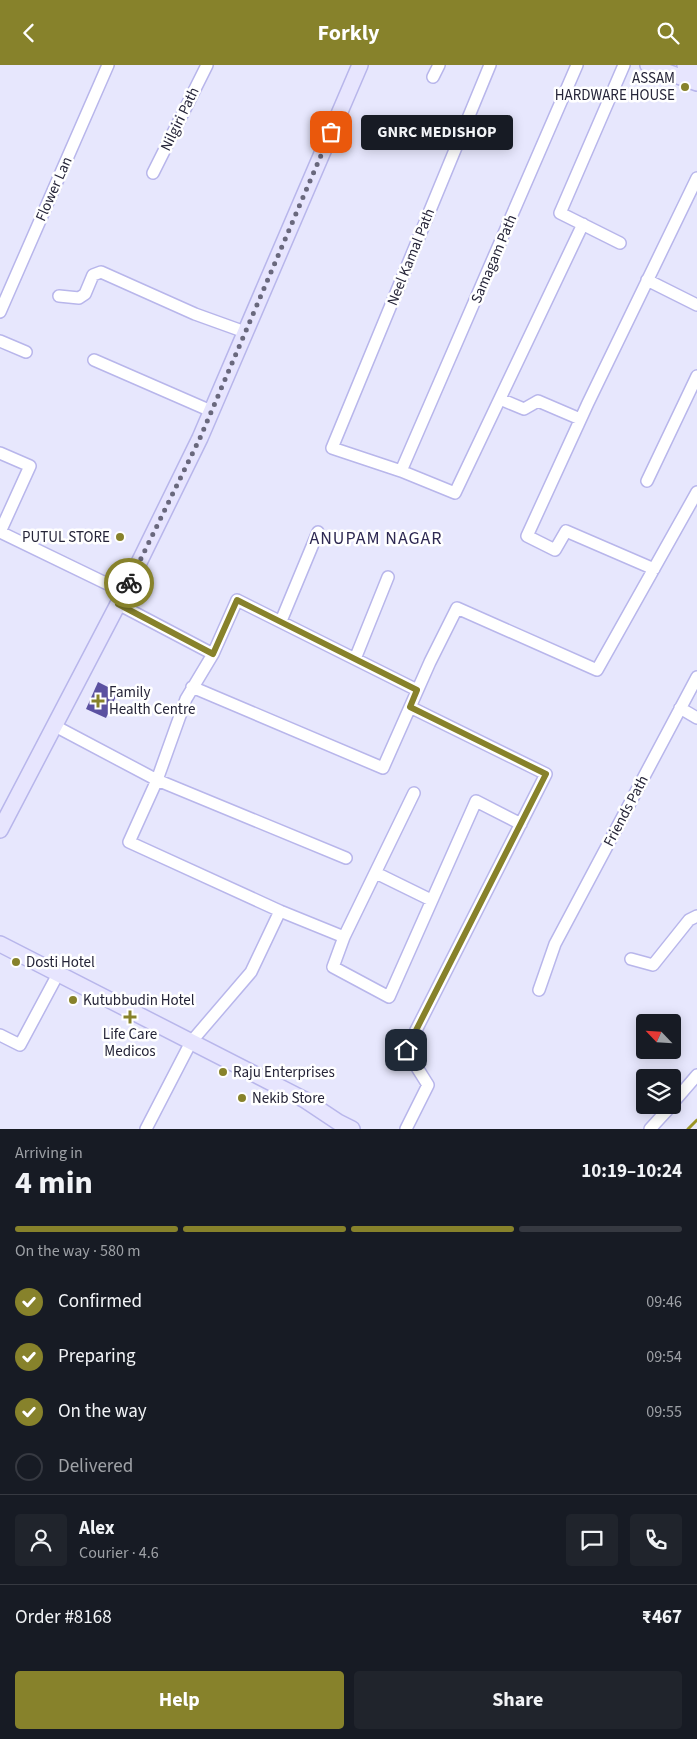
<!DOCTYPE html>
<html lang="en">
<head>
<meta charset="utf-8">
<style>
  body { margin:0; font-family:"Source Sans 3",sans-serif; background:#20242c; color:#f1f3f6; height:100vh; display:flex; flex-direction:column; font-size:19px; white-space:nowrap }
  * { box-sizing:border-box; margin:0 }
  p { font-size:16px; color:#9ea1a6 }
  .icon { flex:none; width:28px; height:28px; fill:none; stroke:currentColor; stroke-width:2; stroke-linecap:round; stroke-linejoin:round }
  .map { position:relative; height:1064px; overflow:hidden }
  .panel { display:flex; flex-direction:column; background:#171b24; flex:1 }
  .panel>* { flex:none }
  .needle { width:32px; rotate:295deg }
  .fabs { position:absolute; left:636px; top:949px; display:grid; gap:10px }
  .fabs a { display:grid; place-items:center; width:45px; height:45px; border-radius:5px; background:#171b24; box-shadow:0 2px 12px #0003; font-size:25px }
  .pin { position:absolute; display:grid; place-items:center; width:42px; height:42px; color:#fff; margin:-21px; border-radius:10px; box-shadow:0 2px 8px #0006 }
  .courier { position:absolute; display:grid; place-items:center; width:50px; height:50px; margin:-25px; border:4px solid #87822b; border-radius:50%; background:#fff; color:#222; box-shadow:0 1px 6px #0007 }
  .bubble { position:absolute; height:35px; border-radius:5px; background:#171b24; box-shadow:0 2px 12px #0003; font-size:16px; font-weight:700; line-height:35px; text-align:center }
  .headline em { font-style:normal; font-weight:700 }
  .headline div { display:flex; flex-direction:column-reverse }
  .headline { display:flex; align-items:center; justify-content:space-between; height:85px; padding:0 15px }
  h1 { font-size:32px; font-weight:700; line-height:38px }
  .bar { display:grid; grid-template-columns:repeat(4,1fr); gap:8px 5px; align-content:center; height:60px; padding:0 15px }
  .bar i { height:6px; border-radius:4px; background:#363941 }
  .bar .on { background:#87822b }
  .bar p { grid-column:span 4 }
  .line { display:flex; align-items:center; gap:12px; padding:0 15px; border-top:1px solid #363941 }
  .line div { flex:1 }
  .round { display:grid; place-items:center; flex:none; width:52px; height:52px; border-radius:5px; background:#20242c }
  ol { padding:0 15px; list-style:none }
  li { display:flex; align-items:center; gap:15px; height:55px }
  li p { margin-inline-start:auto }
  li .icon { padding:5px; border-radius:50%; background:#87822b; color:#fff; stroke-width:4 }
  li:last-child { color:#9ea1a6 }
  li i { width:28px; height:28px; border:2px solid #363941; border-radius:50% }
  .primary-button { display:flex; gap:10px; margin-top:auto; padding:10px 15px }
  .primary-button a { flex:1; height:58px; border-radius:5px; background:#87822b; color:#fff; font-size:20px; font-weight:700; line-height:58px; text-align:center }
  .primary-button a+a { background:#20242c; color:#f1f3f6 }
  header { display:flex; justify-content:space-between; align-items:center; height:65px; padding:0 15px; background:#87822b; color:#fff; font-size:22px; font-weight:700 }
  .map>svg:first-child { display:block }
</style>
</head>
<body>
<header><svg class="icon" aria-label="back" viewBox="0 0 24 24"><path d="M15 5l-7 7 7 7"/></svg>Forkly<svg class="icon" aria-label="search" viewBox="0 0 24 24"><circle cx="10" cy="10" r="6"/><path d="M15 15l6 6"/></svg></header>
<div class="map">
<svg width="697" height="1064" viewBox="0 0 697 1064">
  <rect width="100%" height="100%" fill="#e7e7fd"/>
  <g fill="none" stroke-linecap="round" stroke-linejoin="round">
    <path stroke="#9a9527" stroke-width="3" d="M688 1064 697 1055"/>
  </g>
  <path fill="#5b51a1" d="M98 617 118 627 106 653 86 644Z"/>
  <g fill="none" stroke-linecap="round" stroke-linejoin="round">
    <defs>
      <path id="street" d="M577 0 401 406 455 428 583 159
        M433 12 439 0
        M153 108 207 0
        M620 178 560 148 624 0
        M647 215 697 240
        M59 231 79 233 85 229 93 210 101 207 195 249 245 267
        M0 247 108 0
        M0 276 26 287
        M94 295 211 346
        M500 334 524 344 538 336 580 354
        M0 388 30 401 0 467
        M401 406 332 383 490 0
        M647 416 697 311
        M0 467 124 527
        M654 504 566 466 555 485 527 471 588 338 697 113
        M118 539 213 589
        M281 556 318 467
        M355 594 388 512
        M192 622 383 703 430 597 457 543 597 605 697 427
        M680 643 697 653
        M55 661 157 715 346 793
        M414 728 344 872 280 846 129 777 157 715 186 634 213 589 237 535 417 625
        M376 808 431 835
        M344 872 333 902 389 932 476 736 521 759
        M631 894 653 900 689 855 697 851
        M539 925 555 879 697 612
        M0 970 20 980 58 909
        M672 1039 697 1010
        M146 1064 191 977 251 907 280 846
        M406 1064 428 1020 406 985 546 709 410 642
        M650 1064 672 1040"/>
      <path id="secondary" d="M648 0 697 18
        M685 0 697 4
        M0 765 128 520 200 373 360 0
        M0 879 305 1035 338 1057 352 1064"/>
    </defs>
    <use href="#street" stroke="#b8b6eb" stroke-width="14"/>
    <use href="#secondary" stroke="#b8b6eb" stroke-width="18"/>
    <use href="#street" stroke="#fff" stroke-width="11"/>
    <use href="#secondary" stroke="#e7e5fe" stroke-width="15"/>
  </g>
  <g fill="none" stroke-linecap="round" stroke-linejoin="round">
    <path stroke="#69687d" stroke-width="5" stroke-dasharray="0 9" d="M129 518 200 373 331 67"/>
    <path stroke="#87822b" stroke-width="6" d="M129 518 118 539 213 589 237 535 417 625 410 642 546 709 406 985"/>
  </g>
  <g fill="#87822b" stroke="#fff" stroke-width="2">
    <circle cx="685" cy="22" r="5"/>
    <circle cx="120" cy="472" r="5"/>
    <path d="M95.5 628.5h5v5h5v5h-5v5h-5v-5h-5v-5h5z"/>
    <circle cx="16" cy="897" r="5"/>
    <circle cx="73" cy="935" r="5"/>
    <path d="M127.5 944.5h5v5h5v5h-5v5h-5v-5h-5v-5h5z"/>
    <circle cx="223" cy="1007" r="5"/>
    <circle cx="242" cy="1033" r="5"/>
  </g>
  <g text-anchor="middle" dominant-baseline="central" stroke-width="5" stroke-linejoin="round" paint-order="stroke">
    <g font-size="15" fill="#252438" stroke="#fff" text-anchor="start">
      <text x="675" y="13" text-anchor="end">ASSAM<tspan x="675" dy="17">HARDWARE HOUSE</tspan></text>
      <text x="110" y="472" text-anchor="end">PUTUL STORE</text>
      <text x="109" y="627">Family<tspan x="109" dy="17">Health Centre</tspan></text>
      <text x="26" y="897">Dosti Hotel</text>
      <text x="83" y="935">Kutubbudin Hotel</text>
      <text x="130" y="969" text-anchor="middle">Life Care<tspan x="130" dy="17">Medicos</tspan></text>
      <text x="233" y="1007">Raju Enterprises</text>
      <text x="252" y="1033">Nekib Store</text>
    </g>
    <g font-size="15" fill="#252438" stroke="#fff">
      <text transform="translate(180 54) rotate(-64)">Nilgiri Path</text>
      <text transform="translate(54 124) rotate(-66)">Flower Lan</text>
      <text transform="translate(411 192) rotate(-68)">Neel Kamal Path</text>
      <text transform="translate(494 194) rotate(-67)">Samagam Path</text>
      <text transform="translate(626 746) rotate(-62)">Friends Path</text>
    </g>
    <g font-size="18" letter-spacing="1" fill="#2d2852" stroke="#fff">
      <text x="376" y="473">ANUPAM NAGAR</text>
    </g>
  </g>
</svg>
<div class="fabs">
<a><svg class="needle" viewBox="-14 -14 28 28"><path d="M0-13l5 13h-10z" fill="#e53935"/><path d="M0 13l5-13h-10z" fill="#9ea1a6"/></svg></a>
<a><svg class="icon" aria-label="layers" viewBox="0 0 24 24"><path d="M12 4l9 5-9 5-9-5zM3 14l9 5 9-5"/></svg></a>
</div>
<div class="pin" style="left:331px;top:67px;background:#ea580c"><svg class="icon" aria-label="bag" viewBox="0 0 24 24"><path d="M5 8h14l-1 12H6zM9 8a3 3 0 0 1 6 0"/></svg></div>
<div class="pin" style="left:406px;top:985px;background:#1f2937"><svg class="icon" aria-label="home" viewBox="0 0 24 24"><path d="M3 11l9-7 9 7M6 9v11h12V9"/></svg></div>
<div class="courier" style="left:129px;top:518px"><svg class="icon" aria-label="bike" viewBox="0 0 24 24"><circle cx="6" cy="16" r="4"/><circle cx="18" cy="16" r="4"/><path d="M6 16l4-8h5l3 8M10 8l3 8H6M13 5h3"/></svg></div>
<div class="bubble" style="left:361px;top:50px;width:152px">GNRC MEDISHOP</div>
</div>
<section class="panel">
<div class="headline"><div><h1>4 min</h1><p>Arriving in</p></div><em>10:19–10:24</em></div>
<div class="bar"><i class="on"></i><i class="on"></i><i class="on"></i><i></i><p>On the way · 580 m</p></div>
<ol>
<li><svg class="icon" aria-label="check" viewBox="0 0 24 24"><path d="M5 12l5 5 9-10"/></svg>Confirmed<p>09:46</p></li>
<li><svg class="icon" aria-label="check" viewBox="0 0 24 24"><path d="M5 12l5 5 9-10"/></svg>Preparing<p>09:54</p></li>
<li><svg class="icon" aria-label="check" viewBox="0 0 24 24"><path d="M5 12l5 5 9-10"/></svg>On the way<p>09:55</p></li>
<li><i></i>Delivered</li>
</ol>
<div class="line" style="height:90px"><a class="round"><svg class="icon" aria-label="person" viewBox="0 0 24 24"><circle cx="12" cy="8" r="4"/><path d="M4 21q1-7 8-7t8 7"/></svg></a><div><b>Alex</b><p>Courier · 4.6</p></div><a class="round"><svg class="icon" aria-label="chat" viewBox="0 0 24 24"><path d="M4 5h16v11H9l-5 4z"/></svg></a><a class="round"><svg class="icon" aria-label="phone" viewBox="0 0 24 24"><path d="M5 4h4l2 5-3 2q2 4 5 5l2-3 5 2v4C11 20 4 13 5 4z"/></svg></a></div>
<div class="line" style="height:65px"><div>Order #8168</div><b>₹467</b></div>
<div class="primary-button"><a>Help</a><a>Share</a></div>
</section>
</body>
</html>
